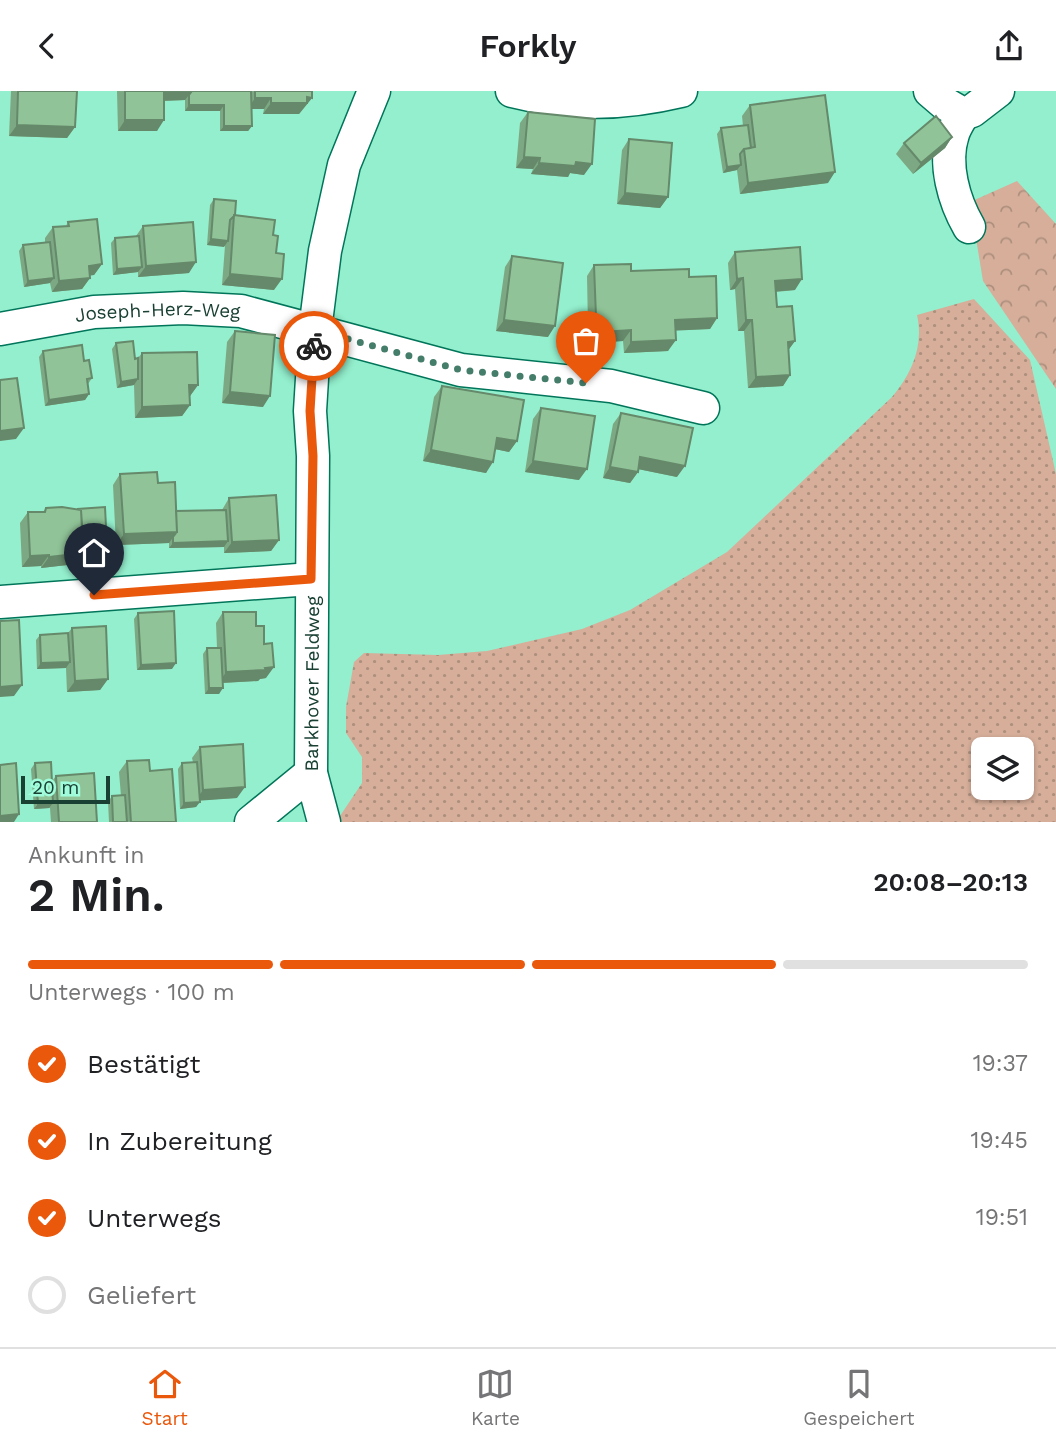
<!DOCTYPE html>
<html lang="de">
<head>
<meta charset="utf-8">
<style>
  body { margin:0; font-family:"Work Sans",sans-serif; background:#f6f6f6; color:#202124; height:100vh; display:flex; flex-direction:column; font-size:26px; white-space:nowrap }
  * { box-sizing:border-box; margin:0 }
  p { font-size:23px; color:#757577 }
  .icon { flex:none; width:38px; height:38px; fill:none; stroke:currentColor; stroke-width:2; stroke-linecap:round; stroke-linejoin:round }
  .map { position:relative; height:731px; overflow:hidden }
  .sheet { display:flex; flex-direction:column; background:#fff; flex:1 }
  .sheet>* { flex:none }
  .fabs { position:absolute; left:971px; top:646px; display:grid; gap:14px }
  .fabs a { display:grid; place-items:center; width:63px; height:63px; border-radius:10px; background:#fff; box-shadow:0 2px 5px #0004; font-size:35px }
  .scale { position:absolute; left:21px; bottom:18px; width:89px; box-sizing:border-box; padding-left:7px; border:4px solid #194033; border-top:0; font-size:19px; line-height:24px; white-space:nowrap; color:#194033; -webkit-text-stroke:5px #a0fcda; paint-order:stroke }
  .pin { position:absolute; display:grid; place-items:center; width:60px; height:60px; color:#fff; margin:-72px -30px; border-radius:50% 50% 50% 0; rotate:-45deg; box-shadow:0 0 7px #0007 }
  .pin .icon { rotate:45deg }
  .courier { position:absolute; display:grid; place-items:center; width:70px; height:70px; margin:-35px; border:5px solid #ea580c; border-radius:50%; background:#fff; color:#222; box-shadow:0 2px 9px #0007 }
  .summary em { font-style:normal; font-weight:600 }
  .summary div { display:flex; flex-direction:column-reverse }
  .summary { display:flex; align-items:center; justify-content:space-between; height:119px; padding:0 28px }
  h1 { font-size:46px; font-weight:600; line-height:52px }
  .bar { display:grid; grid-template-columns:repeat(4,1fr); gap:10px 7px; align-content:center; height:84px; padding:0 28px }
  .bar i { height:9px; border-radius:5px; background:#e0e0e0 }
  .bar .active { background:#ea580c }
  .bar p { grid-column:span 4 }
  ol { padding:0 28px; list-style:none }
  li { display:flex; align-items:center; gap:21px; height:77px }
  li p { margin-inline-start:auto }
  li .icon { padding:7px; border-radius:50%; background:#ea580c; color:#fff; stroke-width:4 }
  li:last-child { color:#757577 }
  li i { width:38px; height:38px; border:4px solid #e0e0e0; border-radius:50% }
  header { display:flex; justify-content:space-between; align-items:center; height:91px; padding:0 28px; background:#fff; font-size:32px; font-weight:600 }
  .tab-bar { display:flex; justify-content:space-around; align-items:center; height:98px; border-top:2px solid #e0e0e0; background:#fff; font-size:19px; color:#757577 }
  .tab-bar a { display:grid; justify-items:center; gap:4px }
  .tab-bar .active { color:#ea580c }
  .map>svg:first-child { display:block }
</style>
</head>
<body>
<header><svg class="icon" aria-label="back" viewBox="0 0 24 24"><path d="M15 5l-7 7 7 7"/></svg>Forkly<svg class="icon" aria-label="share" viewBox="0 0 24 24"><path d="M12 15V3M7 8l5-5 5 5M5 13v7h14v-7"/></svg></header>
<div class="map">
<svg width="1056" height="731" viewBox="0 0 1056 731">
  <defs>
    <pattern id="grass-dots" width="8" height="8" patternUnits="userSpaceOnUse" patternTransform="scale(1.75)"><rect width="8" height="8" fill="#d6ae9a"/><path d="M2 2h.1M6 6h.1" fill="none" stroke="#ad8f7e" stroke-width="1.8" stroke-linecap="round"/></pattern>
    <pattern id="forest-crowns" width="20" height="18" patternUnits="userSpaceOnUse" patternTransform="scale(1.75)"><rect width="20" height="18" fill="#d6ae9a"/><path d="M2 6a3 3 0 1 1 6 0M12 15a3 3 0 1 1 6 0" fill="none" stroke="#ad8f7e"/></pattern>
  </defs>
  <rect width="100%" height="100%" fill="#93efcd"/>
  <path fill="url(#grass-dots)" fill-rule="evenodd" d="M974 208 1030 269 1056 383V731H327L340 725 362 692V666L346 642V616L354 571 364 562 438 564 487 560 582 538 630 519 727 461 892 306C912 282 924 255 917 224ZM984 658H1022V696H984Z"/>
  <path fill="url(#forest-crowns)" d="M1017 90 1056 133V298L983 190 970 111Z"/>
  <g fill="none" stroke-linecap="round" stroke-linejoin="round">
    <defs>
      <g id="minor">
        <path d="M512 0C571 15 622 14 681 0"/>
        <path d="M930 0 944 12 963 23 972 20 998 0"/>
        <path d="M963 23C960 29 955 36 953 43 943 73 954 110 969 136"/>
        <path id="s1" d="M0 238 94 221 183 217 241 220 461 279 611 295 703 317"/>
        <path d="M0 511 311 488"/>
        <path d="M251 731 311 682"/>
        <path id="s2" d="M324 731 311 682 313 365 310 320 315 239 325 160 344 74 374 0"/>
      </g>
    </defs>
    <use href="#minor" stroke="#007559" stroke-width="35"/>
    <use href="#minor" stroke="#fff" stroke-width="32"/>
  </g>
  <path fill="#7ca983" d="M11 0H77L75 36 67 47 9 45Z
    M117 0H312V7L299 23H263L264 18H252V35L248 40H220V20H185V9L164 10 157 40H118Z
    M750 14 828 92 740 103 737 79 723 82 717 43 721 37 743 35 742 25Z
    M528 21 584 84 570 82 568 86 531 83 533 78 516 77 520 32Z
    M952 46 945 57 913 83 896 63 904 52Z
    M629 48 668 106 660 117 617 113 622 59Z
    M214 108 235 124 273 144 274 199 222 194 225 155 207 154 210 114Z
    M68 131 102 173 94 184H90V187L82 198 52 201 50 192 24 196 19 160 23 154 45 152V147L53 136 66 135Z
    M143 135 189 182 138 186V181L113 184 111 152 115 147 136 145Z
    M735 161 795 199 776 201 777 216 795 250 788 259 790 284 783 295 748 297 744 240H738L735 198 730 199 728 172Z
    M512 165 548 246 496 240 505 176Z
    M594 174 631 180 689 186 717 227 710 238 676 239 668 260 624 262 623 250 593 252 592 237H588L587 185Z
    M235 240 263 316 222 312 227 251Z
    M116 252 135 268 138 267 142 262 198 294 190 305V314L182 325 135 327 134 294 117 297 112 258Z
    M43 260 84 270 92 287 88 293 89 303 85 309 45 315 39 266Z
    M442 295 517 350 509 361 495 358 486 382 423 370 434 306Z
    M541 317 579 389 525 381 533 328Z
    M621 322 677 386 638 378V381L630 392 603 387 613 333Z
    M120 383 158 392 176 420 222 419 229 407 279 449 271 460 224 462V456L169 457V452L116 454 113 394Z
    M46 417 103 462 83 463 76 473 41 477V475L22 476 20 432 28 421H43Z
    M223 521 256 535 266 587 260 588 258 590 223 592 219 603H205L203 563 207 557H217L216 532Z
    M138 522 172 578 137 579 134 528Z
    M72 537 108 588 100 599 67 601 66 577 37 578 36 549 40 544 68 542Z
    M200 656 237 707 200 709 196 716 180 718 178 678 182 672 193 671 192 667Z
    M127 670 150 680 176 731H109L108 711 112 705H121L119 681Z
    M35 672 52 690 56 685 97 731H51L50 717 34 718 31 678Z"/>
  <path fill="#65896a" d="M163 0H192L185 9 156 10Z
    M307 6 312 7 299 23H263L271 12Z
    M255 7H271L264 18H248Z
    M189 14H224L220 20H185Z
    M125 29H164L157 40H118Z
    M17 34 75 36 67 47 9 45Z
    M224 35H252L248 40H220Z
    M952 46 945 57 913 83 921 72Z
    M524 66 540 67 533 78 516 77Z
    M576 71 592 73 584 84 570 82 568 86 531 83 539 72Z
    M741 74 737 79 723 82 727 76Z
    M835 81 828 92 740 103 748 92Z
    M625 102 668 106 660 117 617 113Z
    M211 148 228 150 224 156 207 154Z
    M196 171 189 182 138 186 146 175Z
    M102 173 94 184 82 186 89 175Z
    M142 176 138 181 113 184 117 178Z
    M230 183 282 188 274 199 222 194Z
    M54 187 50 192 24 196 28 190Z
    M90 187 82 198 52 201 59 190Z
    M743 187 735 198 730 199 737 188Z
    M802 188 795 199 768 201 775 190Z
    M596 226H600L592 237H588Z
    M717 227 710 238 668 240 675 229Z
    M504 229 555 235 548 246 496 240Z
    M746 229H752L744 240H738Z
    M631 239 623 250 593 252 601 241Z
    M676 249 668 260 624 262 631 251Z
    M795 250 787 261 788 251Z
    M790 284 783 295 748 297 756 286Z
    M138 288 134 294 117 297 121 291Z
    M189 294H198L190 305H182Z
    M230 301 270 305 263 316 222 312Z
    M89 303 85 309 45 315 49 309Z
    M190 314 182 325 135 327 142 316Z
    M24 337 16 348 0 350V340Z
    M497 347 517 350 509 361 490 357Z
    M431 359 493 371 486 382 423 370Z
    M640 366 685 375 677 386 633 377Z
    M533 370 587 378 579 389 525 381Z
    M610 376 638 381 630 392 603 387Z
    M177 441 169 452 116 454 124 443Z
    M279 449 271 460 224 462 232 451Z
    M228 450 224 456 169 457 173 452Z
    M107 456 103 462 83 463 76 473 41 477 49 466 79 458Z
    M49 464 41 475 22 476 30 465Z
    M70 571 66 577 37 578 41 572Z
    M176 572 172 578 137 579 141 574Z
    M274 576 266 587 260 588 258 590 219 592 226 581Z
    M108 588 100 599 67 601 75 590Z
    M22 594 14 605 0 606V596Z
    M209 597H223L219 603H205Z
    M245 696 237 707 195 710 203 699Z
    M200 711 196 716 180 718 184 712Z
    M53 712 49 717 34 718 38 713Z
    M19 723 14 731H0V725Z"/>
  <path fill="#90c498" stroke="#65896a" stroke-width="2" d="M18 0H77L75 36 17 34Z
    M125 0H164V29H125Z
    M192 0H251L252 35H224V14H189V4Z
    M255 0H312V7L307 6V12H271V7H255Z
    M825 4 835 81 748 92 744 58 755 56 750 14Z
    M528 21 595 28 592 73 576 71 575 75 539 72 540 67 524 66Z
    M936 25 952 46 921 72 904 52Z
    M748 34 751 57 744 58 740 63 741 74 727 76 721 37Z
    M629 48 672 52 668 106 625 102Z
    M214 108 236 110 235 124 230 129 228 150 211 148Z
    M234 124 275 129 273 144 278 145 276 162 284 163 282 188 230 183Z
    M97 128 102 173 89 175 90 187 59 190 53 136 69 135 68 131Z
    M193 131 196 171 146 175 143 135Z
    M139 145 142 176 117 178 115 147Z
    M50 151 54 187 28 190 23 154Z
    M800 156 802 188 775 190 777 216 792 215 795 250 788 251 790 284 756 286 752 229H746L743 187 737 188 735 161Z
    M512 165 563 172 555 235 504 229Z
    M631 173V180L689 178V186L716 185 717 227 675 229 676 249 631 251V239L601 241 600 226H596L594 174Z
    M235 240 275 244 270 305 230 301Z
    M133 250 135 268 138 267V288L121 291 116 252Z
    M82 254 84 270 89 269 92 287 87 288 89 303 49 309 43 260Z
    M197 261 198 294H189L190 314 142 316V262Z
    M17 287 24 337 0 340V289Z
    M442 295 524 309 517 350 497 347 493 371 431 359Z
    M541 317 595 325 587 378 533 370Z
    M621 322 693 337 685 375 640 366 638 381 610 376Z
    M157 381 158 392 175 391 177 441 124 443 120 383Z
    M276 404 279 449 232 451 229 407Z
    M62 416 81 419 84 462 49 466V464L30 465 28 421H45L46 417Z
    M105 416 107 456 83 458 81 419 77 418Z
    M226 419 228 450 173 452V446L177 441 176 420Z
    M174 520 176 572 141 574 138 522Z
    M223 521H256V535H264V553L272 552 274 576 265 577 266 579 226 581Z
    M19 529 22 594 0 596V530Z
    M106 535 108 588 75 590 72 537Z
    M68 542 70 571 41 572 40 544Z
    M207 557H221L223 597H209Z
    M243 653 245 696 203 699 200 656Z
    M149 669 150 680 172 678 176 731H131L127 670Z
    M51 671 53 712 38 713 35 672Z
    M197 671 200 711 184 712 182 672Z
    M16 672 19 723 0 725V674Z
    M94 682 97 731H59L56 685Z
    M125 704 127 731H113L112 705Z"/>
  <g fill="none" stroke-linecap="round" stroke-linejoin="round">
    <path stroke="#447d69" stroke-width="7" stroke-dasharray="0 12.6" d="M314 255 315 239 461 279 586 292"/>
    <path stroke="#ea580c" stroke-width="9" d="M94 504 311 488 313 365 310 320 314 255"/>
  </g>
  <g text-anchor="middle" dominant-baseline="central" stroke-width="5" stroke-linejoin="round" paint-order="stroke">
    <g font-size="19" fill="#194033" stroke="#a0fcda">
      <text stroke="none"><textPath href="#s1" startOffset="159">Joseph-Herz-Weg</textPath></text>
      <text stroke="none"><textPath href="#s2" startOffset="140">Barkhover Feldweg</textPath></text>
    </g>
  </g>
</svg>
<div class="fabs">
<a><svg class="icon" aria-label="layers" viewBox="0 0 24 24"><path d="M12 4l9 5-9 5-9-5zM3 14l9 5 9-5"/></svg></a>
</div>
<div class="scale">20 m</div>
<div class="pin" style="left:586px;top:292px;background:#ea580c"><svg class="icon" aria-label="bag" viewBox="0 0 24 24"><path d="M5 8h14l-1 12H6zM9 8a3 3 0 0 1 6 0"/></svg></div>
<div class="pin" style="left:94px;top:504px;background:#1f2937"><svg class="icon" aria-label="home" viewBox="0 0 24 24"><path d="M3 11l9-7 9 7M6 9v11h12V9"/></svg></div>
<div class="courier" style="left:314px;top:255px"><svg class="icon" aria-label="bike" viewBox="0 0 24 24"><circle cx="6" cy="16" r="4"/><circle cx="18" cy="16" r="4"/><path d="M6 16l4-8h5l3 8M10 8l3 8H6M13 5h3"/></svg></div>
</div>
<section class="sheet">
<div class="summary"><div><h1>2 Min.</h1><p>Ankunft in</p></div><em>20:08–20:13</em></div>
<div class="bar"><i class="active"></i><i class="active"></i><i class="active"></i><i></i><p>Unterwegs · 100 m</p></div>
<ol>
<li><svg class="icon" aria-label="check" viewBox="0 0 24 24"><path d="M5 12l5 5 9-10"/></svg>Bestätigt<p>19:37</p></li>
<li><svg class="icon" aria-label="check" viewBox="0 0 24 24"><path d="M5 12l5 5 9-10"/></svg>In Zubereitung<p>19:45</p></li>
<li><svg class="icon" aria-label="check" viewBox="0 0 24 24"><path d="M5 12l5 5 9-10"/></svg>Unterwegs<p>19:51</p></li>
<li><i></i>Geliefert</li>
</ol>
</section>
<nav class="tab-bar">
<a class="active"><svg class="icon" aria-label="home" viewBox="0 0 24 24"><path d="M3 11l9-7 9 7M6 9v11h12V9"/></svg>Start</a>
<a><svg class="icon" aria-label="map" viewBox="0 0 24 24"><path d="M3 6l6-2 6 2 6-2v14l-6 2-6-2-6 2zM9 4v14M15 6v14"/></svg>Karte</a>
<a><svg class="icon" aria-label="saved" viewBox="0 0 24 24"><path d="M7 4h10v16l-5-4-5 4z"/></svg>Gespeichert</a>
</nav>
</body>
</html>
